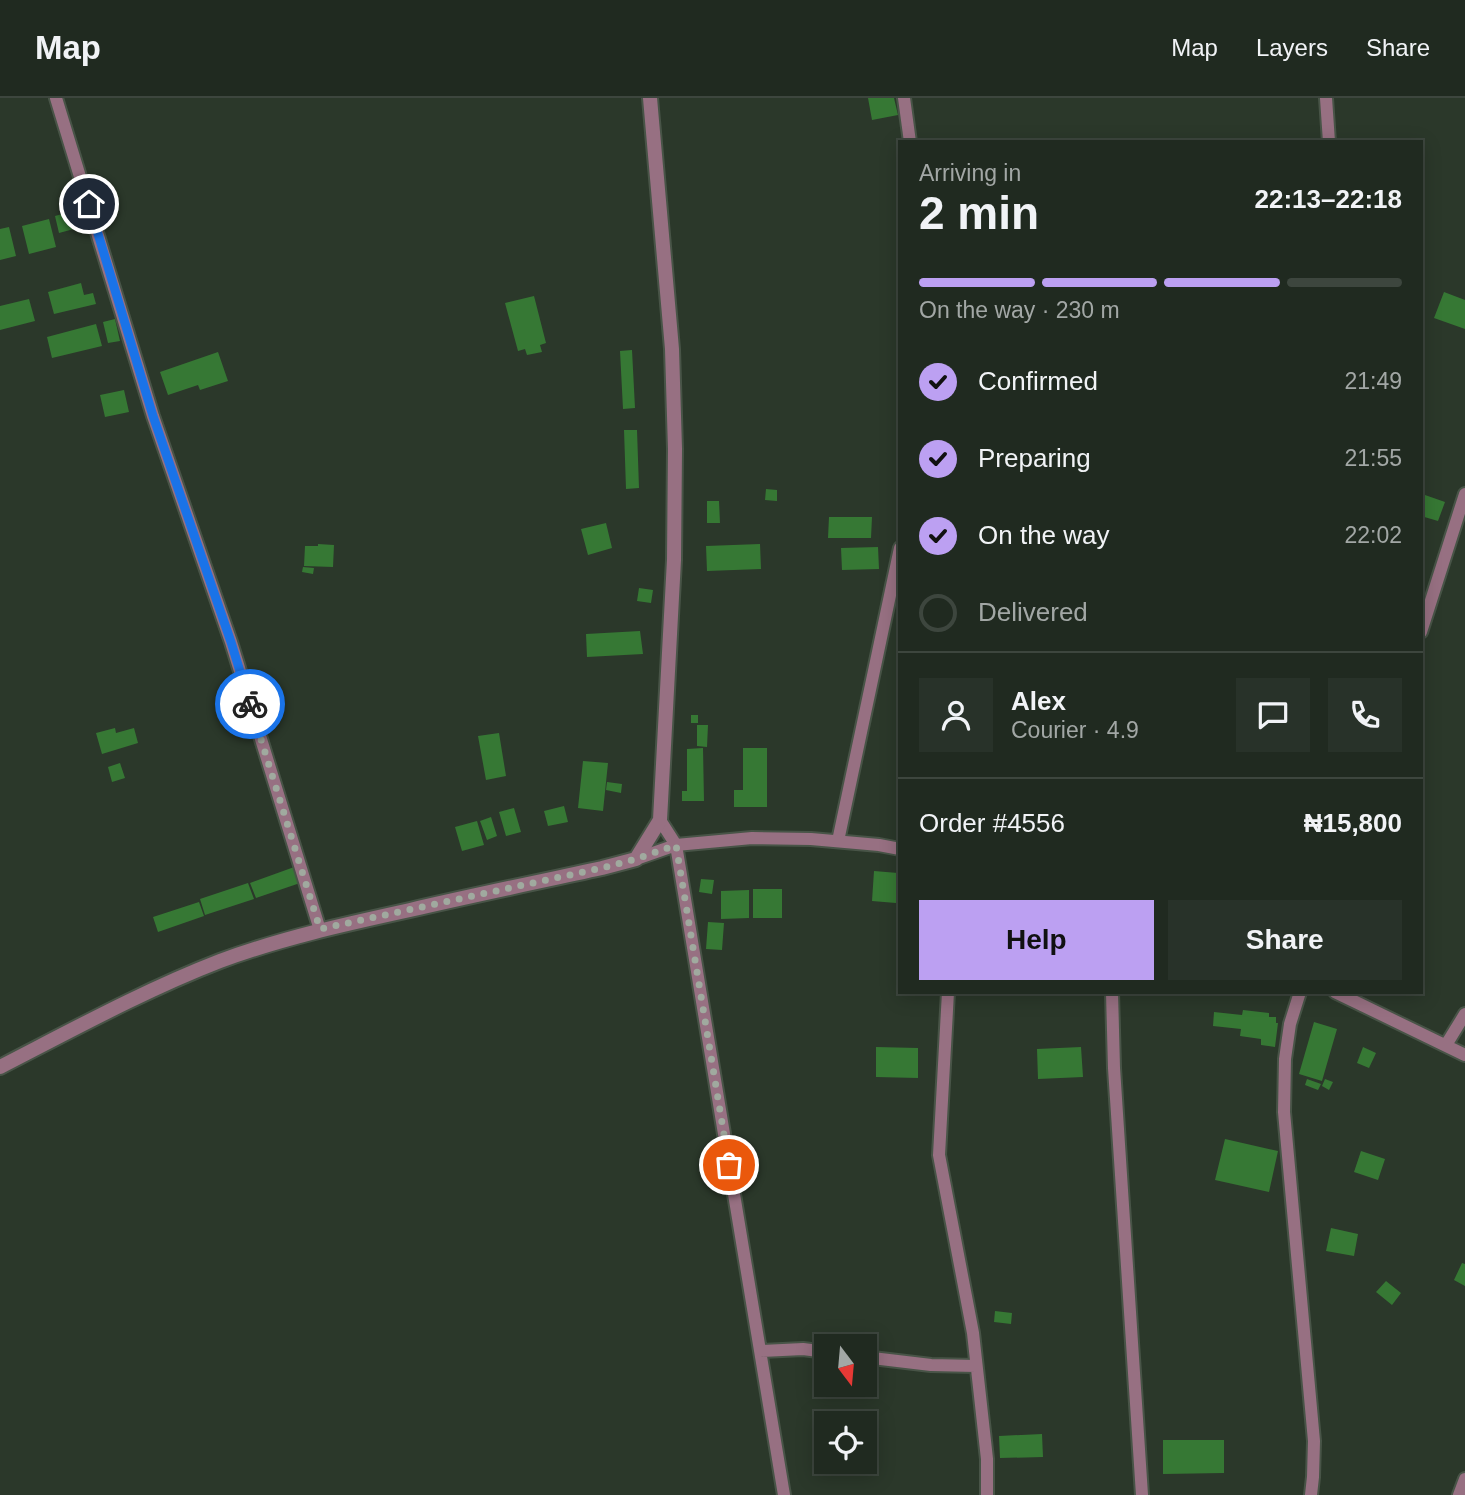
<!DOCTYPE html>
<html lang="en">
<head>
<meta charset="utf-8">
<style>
  body { margin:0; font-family:Helvetica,sans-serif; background:#283229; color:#f1f3f6; height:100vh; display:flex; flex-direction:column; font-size:26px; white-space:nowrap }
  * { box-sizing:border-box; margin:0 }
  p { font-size:23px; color:#a2a7a5 }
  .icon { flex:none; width:38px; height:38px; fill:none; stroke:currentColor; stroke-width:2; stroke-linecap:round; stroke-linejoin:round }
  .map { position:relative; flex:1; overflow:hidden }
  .sheet { position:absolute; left:898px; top:42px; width:525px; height:854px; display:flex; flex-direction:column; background:#202a20; border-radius:0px; box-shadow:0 4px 18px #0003,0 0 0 2px #3d463e }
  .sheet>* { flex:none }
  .needle { width:46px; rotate:164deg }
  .fabs { position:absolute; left:814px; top:1236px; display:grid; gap:14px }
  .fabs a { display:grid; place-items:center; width:63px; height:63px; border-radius:0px; background:#202a20; box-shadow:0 4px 18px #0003,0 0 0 2px #3d463e; font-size:35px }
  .pin { position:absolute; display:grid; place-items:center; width:60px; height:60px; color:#fff; margin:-30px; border:4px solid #fff; border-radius:50%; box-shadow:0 2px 7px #0007 }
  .courier { position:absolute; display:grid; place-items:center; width:70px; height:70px; margin:-35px; border:5px solid #1a73e8; border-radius:50%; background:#fff; color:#222; box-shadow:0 2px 9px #0007 }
  .overview em { font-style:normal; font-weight:600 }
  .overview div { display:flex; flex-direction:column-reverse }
  .overview { display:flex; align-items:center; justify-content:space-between; height:119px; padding:0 21px }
  h1 { font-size:46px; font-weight:600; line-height:52px }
  .bar { display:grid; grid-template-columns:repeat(4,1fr); gap:10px 7px; align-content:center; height:84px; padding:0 21px }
  .bar i { height:9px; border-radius:5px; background:#3d463e }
  .bar .on { background:#bca0f2 }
  .bar p { grid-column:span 4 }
  .line { display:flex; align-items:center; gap:18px; padding:0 21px; border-top:2px solid #3d463e }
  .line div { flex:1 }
  .round { display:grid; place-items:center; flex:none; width:74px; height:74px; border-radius:0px; background:#283229 }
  ol { padding:0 21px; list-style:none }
  li { display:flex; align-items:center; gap:21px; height:77px }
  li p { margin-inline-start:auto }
  li .icon { padding:7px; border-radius:50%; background:#bca0f2; color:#111; stroke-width:4 }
  li:last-child { color:#a2a7a5 }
  li i { width:38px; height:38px; border:4px solid #3d463e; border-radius:50% }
  .cta { display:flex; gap:14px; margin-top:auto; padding:14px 21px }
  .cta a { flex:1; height:80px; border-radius:0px; background:#bca0f2; color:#111; font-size:28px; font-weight:600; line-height:80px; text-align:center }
  .cta a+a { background:#283229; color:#f1f3f6 }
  header { display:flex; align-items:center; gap:42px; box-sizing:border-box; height:98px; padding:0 35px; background:#202a20; border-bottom:2px solid #3d463e }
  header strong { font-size:33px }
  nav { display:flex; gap:38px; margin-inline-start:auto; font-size:24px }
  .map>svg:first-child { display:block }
</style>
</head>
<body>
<header>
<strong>Map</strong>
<nav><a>Map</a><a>Layers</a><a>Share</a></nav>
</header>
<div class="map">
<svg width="1465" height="1397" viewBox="0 0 1465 1397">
  <rect width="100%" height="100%" fill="#2b382a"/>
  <path fill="#367834" d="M868 0H894L898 17 872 22Z
    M80 111 85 128 59 135 55 118Z
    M49 121 56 149 29 156 22 128Z
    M9 129 16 158 0 162V131Z
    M81 185 84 197 93 195 96 206 54 216 48 194Z
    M1444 194 1465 202V231L1434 220Z
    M534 198 546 245 540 247 542 254 527 257 525 251 518 253 505 205Z
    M29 201 35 223 0 232V208Z
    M115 221 120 243 108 245 103 224Z
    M96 226 102 248 52 260 47 239Z
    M632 252 635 310 623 311 620 253Z
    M218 254 228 283 200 292 198 287 168 297 160 274Z
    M124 292 129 314 105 319 100 297Z
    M624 332H637L639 390 626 391Z
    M766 391 777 392V403L765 402Z
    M1425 397 1445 404 1438 423 1421 418V409Z
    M707 403H719L720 425H707Z
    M829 419H872L871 440H828Z
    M606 425 612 450 588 457 581 431Z
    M318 446 334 447 333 469 304 468 305 448H318Z
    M760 446 761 471 707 473 706 448Z
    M878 449 879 471 842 472 841 450Z
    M303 469 314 470 313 476 302 474Z
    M639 490 653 492 651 505 637 503Z
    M640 533 643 556 587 559 586 536Z
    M691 617H698V625H691Z
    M697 627H708L707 649 697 648Z
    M115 630 116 635 134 630 138 645 102 656 96 635Z
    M499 635 506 678 486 682 478 638Z
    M703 650 704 703H682V693H687V651Z
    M743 650H767V709H734V692H743Z
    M583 663 608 665 603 713 578 710Z
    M120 665 125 680 112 684 108 669Z
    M607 684 622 686 621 695 606 692Z
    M564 708 568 724 548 728 544 713Z
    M514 710 521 734 506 738 499 714Z
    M491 719 497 738 487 742 480 723Z
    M477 723 484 747 462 753 455 729Z
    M297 768 303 784 256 800 250 785Z
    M874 773 898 775 896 805 872 803Z
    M701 781 714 782 712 796 699 794Z
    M248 785 254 801 205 817 200 801Z
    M753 791H782V820H753Z
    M749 792V820L721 821V793Z
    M199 804 204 818 158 834 153 819Z
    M708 824 724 825 722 852 706 851Z
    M1243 912 1269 915V919H1276V925H1278L1275 949 1261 947V941L1240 938 1241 931 1213 928 1214 914 1242 917Z
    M1314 924 1337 931 1322 983 1299 976Z
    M876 949 918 950V980L876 979Z
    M1081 949 1083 979 1038 981 1037 951Z
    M1363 949 1376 955 1369 970 1357 965Z
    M1307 981 1321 986 1318 992 1305 987Z
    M1325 981 1333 984 1329 992 1322 988Z
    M1225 1041 1278 1053 1269 1094 1215 1082Z
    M1361 1053 1385 1061 1378 1082 1354 1074Z
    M1331 1130 1358 1136 1354 1158 1326 1153Z
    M1462 1165 1465 1166V1188L1454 1182Z
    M1386 1183 1401 1195 1392 1207 1376 1194Z
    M995 1213 1012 1215 1011 1226 994 1224Z
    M1042 1336 1043 1359 1000 1360 999 1338Z
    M1163 1342H1224V1375L1163 1376Z"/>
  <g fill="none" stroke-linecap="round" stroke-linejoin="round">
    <defs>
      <path id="minor" d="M56 0 153 318 231 544 320 832
        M904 0 910 44
        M1326 0 1329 44
        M1421 534 1465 396
        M660 722 676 747 784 1397
        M838 743 900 450
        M636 761 676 747 752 740 811 741 879 747 900 751
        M948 894 939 1057 973 1235 987 1361V1397
        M1112 894 1114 970 1142 1397
        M1300 894 1290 926 1285 961 1284 1014 1314 1343 1313 1379 1311 1397
        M1335 894 1465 957
        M1446 947 1465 916
        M760 1253 803 1251 826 1254
        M864 1259 931 1267 976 1268
        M1459 1397 1465 1381"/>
      <path id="tertiary" d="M0 969C72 932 145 892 220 863 282 840 346 826 410 812 474 797 538 784 602 770L636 761 660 722 674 462 675 351 672 251 650 0"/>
    </defs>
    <use href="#minor" stroke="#485447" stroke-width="16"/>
    <use href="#tertiary" stroke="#485447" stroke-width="18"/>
    <use href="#minor" stroke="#977082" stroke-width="12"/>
    <use href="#tertiary" stroke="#977082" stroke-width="14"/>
  </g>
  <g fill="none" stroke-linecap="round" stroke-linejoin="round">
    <path stroke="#a0aa9f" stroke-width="7" stroke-dasharray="0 12.6" d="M250 606 320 831 602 770 636 761 676 747 729 1067"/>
    <path stroke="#1a73e8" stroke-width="9" d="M89 106 153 318 231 544 250 606"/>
  </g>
</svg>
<div class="fabs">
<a><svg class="needle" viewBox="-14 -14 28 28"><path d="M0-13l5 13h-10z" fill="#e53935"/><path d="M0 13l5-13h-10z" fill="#a2a7a5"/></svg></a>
<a><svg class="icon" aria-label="locate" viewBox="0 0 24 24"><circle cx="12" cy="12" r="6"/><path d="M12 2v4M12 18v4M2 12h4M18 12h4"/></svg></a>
</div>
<div class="pin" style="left:729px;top:1067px;background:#ea580c"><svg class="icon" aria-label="bag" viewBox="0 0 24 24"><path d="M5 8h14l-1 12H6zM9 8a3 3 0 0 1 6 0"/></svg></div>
<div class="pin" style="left:89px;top:106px;background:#1f2937"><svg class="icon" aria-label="home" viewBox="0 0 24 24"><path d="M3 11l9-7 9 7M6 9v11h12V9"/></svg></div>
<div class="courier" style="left:250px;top:606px"><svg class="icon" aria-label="bike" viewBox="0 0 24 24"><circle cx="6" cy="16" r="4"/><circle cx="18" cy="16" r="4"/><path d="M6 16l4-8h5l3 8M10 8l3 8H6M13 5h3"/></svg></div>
<section class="sheet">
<div class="overview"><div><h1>2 min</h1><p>Arriving in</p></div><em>22:13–22:18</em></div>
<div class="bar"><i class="on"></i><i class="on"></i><i class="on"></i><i></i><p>On the way · 230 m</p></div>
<ol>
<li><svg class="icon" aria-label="check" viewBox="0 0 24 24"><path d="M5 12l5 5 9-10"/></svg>Confirmed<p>21:49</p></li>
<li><svg class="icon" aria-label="check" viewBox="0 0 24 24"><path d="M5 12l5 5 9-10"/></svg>Preparing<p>21:55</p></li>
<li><svg class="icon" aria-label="check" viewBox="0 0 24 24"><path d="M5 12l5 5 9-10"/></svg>On the way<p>22:02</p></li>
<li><i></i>Delivered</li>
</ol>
<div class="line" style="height:126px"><a class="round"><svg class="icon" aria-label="person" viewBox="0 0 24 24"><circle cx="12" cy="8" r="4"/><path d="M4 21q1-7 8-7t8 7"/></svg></a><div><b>Alex</b><p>Courier · 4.9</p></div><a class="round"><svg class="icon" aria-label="chat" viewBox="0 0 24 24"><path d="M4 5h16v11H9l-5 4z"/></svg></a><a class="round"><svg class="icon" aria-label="phone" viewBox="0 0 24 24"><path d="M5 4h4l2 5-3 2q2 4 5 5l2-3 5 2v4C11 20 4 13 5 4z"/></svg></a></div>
<div class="line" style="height:91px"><div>Order #4556</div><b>₦15,800</b></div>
<div class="cta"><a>Help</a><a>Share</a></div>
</section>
</div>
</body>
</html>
